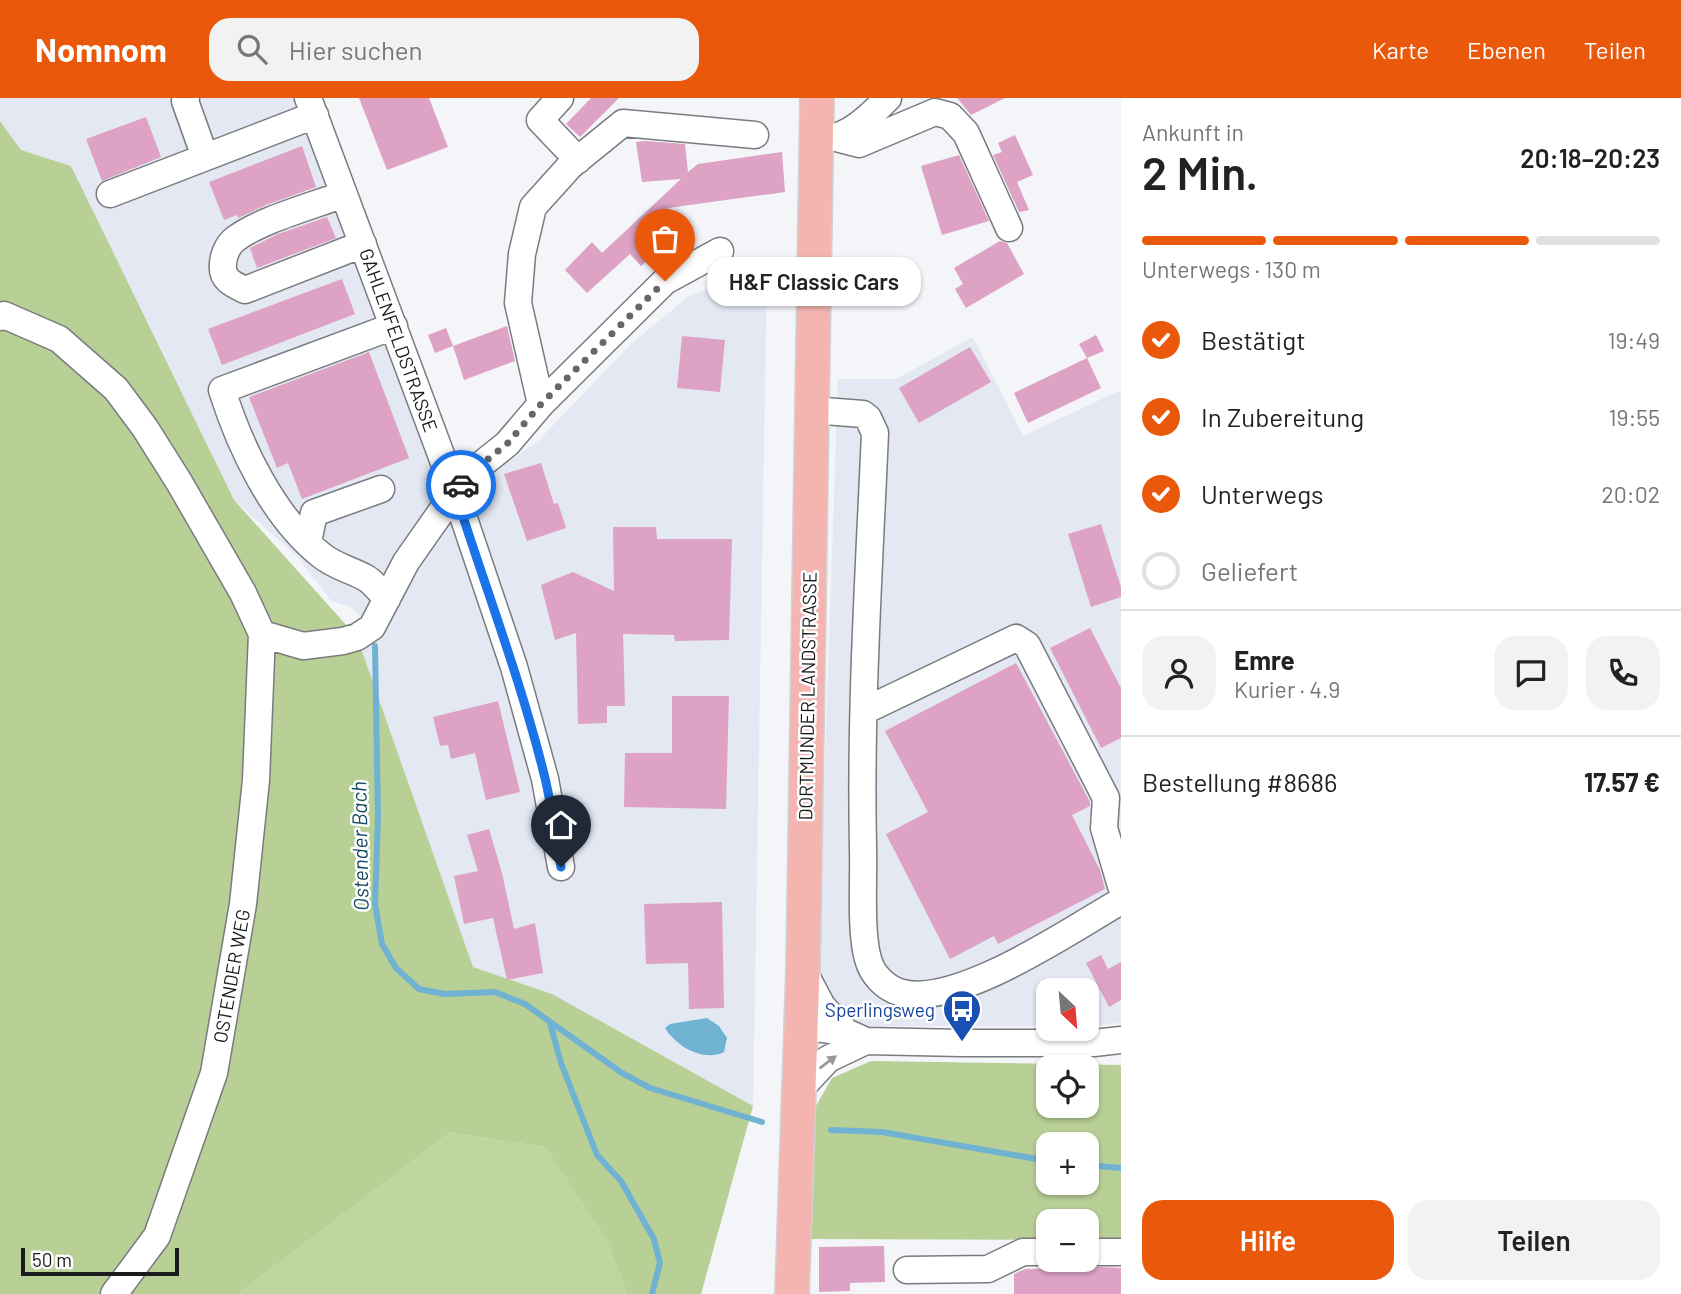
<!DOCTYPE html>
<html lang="de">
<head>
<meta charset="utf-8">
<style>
  body { margin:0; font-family:Barlow,sans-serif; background:#f2f2f2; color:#222; height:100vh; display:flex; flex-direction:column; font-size:26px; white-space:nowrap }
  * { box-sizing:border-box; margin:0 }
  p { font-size:23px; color:#767676 }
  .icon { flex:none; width:38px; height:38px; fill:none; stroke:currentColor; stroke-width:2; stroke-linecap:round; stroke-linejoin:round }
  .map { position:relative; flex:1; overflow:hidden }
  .drawer { display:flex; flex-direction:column; background:#fff; width:560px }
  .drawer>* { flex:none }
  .needle { width:46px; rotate:154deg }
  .controls { position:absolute; left:1036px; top:880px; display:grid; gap:14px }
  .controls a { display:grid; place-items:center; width:63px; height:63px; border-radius:14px; background:#fff; box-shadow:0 2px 5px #0004; font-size:35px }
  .scale { position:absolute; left:21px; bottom:18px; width:158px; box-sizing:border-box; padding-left:7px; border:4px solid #1a1b1c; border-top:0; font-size:19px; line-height:24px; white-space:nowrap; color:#1a1b1c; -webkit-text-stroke:5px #fff; paint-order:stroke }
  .pin { position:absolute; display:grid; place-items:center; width:60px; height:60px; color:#fff; margin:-72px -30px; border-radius:50% 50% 50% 0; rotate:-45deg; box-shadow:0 0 7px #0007 }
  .pin .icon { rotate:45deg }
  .courier { position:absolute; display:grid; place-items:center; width:70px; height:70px; margin:-35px; border:5px solid #1a73e8; border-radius:50%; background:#fff; color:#222; box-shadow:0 2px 9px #0007 }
  .bubble { position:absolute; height:49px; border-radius:21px; background:#fff; box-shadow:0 2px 5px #0004; font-size:23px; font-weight:600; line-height:49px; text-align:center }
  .summary em { font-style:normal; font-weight:600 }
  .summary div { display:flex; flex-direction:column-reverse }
  .summary { display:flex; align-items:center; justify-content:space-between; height:119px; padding:0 21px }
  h1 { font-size:46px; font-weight:600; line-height:52px }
  .bar { display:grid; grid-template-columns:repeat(4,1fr); gap:10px 7px; align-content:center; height:84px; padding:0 21px }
  .bar i { height:9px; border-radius:5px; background:#e0e0e0 }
  .bar .active { background:#ea580c }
  .bar p { grid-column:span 4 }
  .line { display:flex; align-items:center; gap:18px; padding:0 21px; border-top:2px solid #e0e0e0 }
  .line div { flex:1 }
  .round { display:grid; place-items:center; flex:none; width:74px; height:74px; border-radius:21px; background:#f2f2f2 }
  ol { padding:0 21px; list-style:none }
  li { display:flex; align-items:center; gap:21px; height:77px }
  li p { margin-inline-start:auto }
  li .icon { padding:7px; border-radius:50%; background:#ea580c; color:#fff; stroke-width:4 }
  li:last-child { color:#767676 }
  li i { width:38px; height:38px; border:4px solid #e0e0e0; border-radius:50% }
  .primary-button { display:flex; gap:14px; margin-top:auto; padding:14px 21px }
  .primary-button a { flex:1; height:80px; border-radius:21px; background:#ea580c; color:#fff; font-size:28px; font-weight:600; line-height:80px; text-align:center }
  .primary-button a+a { background:#f2f2f2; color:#222 }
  header { display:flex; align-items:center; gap:42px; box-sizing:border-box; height:98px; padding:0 35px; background:#ea580c; color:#fff }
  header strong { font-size:33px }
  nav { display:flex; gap:38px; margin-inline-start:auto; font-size:24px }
  .search { width:490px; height:63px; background:#f2f2f2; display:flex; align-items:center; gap:18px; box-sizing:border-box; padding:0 24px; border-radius:21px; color:#767676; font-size:26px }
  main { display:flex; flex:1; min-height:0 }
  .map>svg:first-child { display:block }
</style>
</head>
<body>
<header>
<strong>Nomnom</strong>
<div class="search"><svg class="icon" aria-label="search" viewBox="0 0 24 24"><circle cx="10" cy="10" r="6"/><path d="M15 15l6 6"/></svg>Hier suchen</div>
<nav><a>Karte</a><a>Ebenen</a><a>Teilen</a></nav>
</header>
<main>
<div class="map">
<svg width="1121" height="1196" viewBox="0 0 1121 1196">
  <rect width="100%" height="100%" fill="#f3f5f9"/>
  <path fill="#e3e8f3" d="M0 0H310L457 399 537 344 632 245 689 198 767 165 753 1008 552 896 473 869 357 539 361 518 349 508 331 503 297 458 234 402 173 318 72 68 21 52 0 23Z
    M973 239 1023 338 1121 292V925L1087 928V892H1048V928H869L848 918 839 909 826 891 818 866 838 281H896Z"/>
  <path fill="#bfd59e" d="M450 1035 545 1049 606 1141 627 1196H238Z"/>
  <path fill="#b8cf95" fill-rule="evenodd" d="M0 23 21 52 71 68 234 402 357 539 473 869 552 896 753 1008 701 1196H627L606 1141 545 1049 450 1035 238 1196H0Z
    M871 963 1121 967V1143H1087V1124H1048V1142L811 1141 813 1013 832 980ZM1048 970H1087V1008H1048ZM1048 1046H1087V1085H1048Z"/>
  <path fill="#6fb2d2" d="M707 920 719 928 727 940 724 954C703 964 677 949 665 930L670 926Z"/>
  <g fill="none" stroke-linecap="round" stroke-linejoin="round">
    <path stroke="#6fb2d2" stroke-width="6" d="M375 548 378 720 375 806 382 846 396 870 419 891 444 896 495 894 525 906 622 975 650 990 762 1024
      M550 925 561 965 597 1057 621 1083 654 1141 660 1165 652 1196
      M831 1032 882 1034 1048 1063
      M1087 1067 1121 1070"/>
  </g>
  <path fill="#dda2c4" d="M359 0H429L448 49 387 72Z
    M591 0H619L580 39 566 26Z
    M957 0H1005L971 17Z
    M146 19 161 59 102 83 86 41Z
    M1015 37 1033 77 1017 84 1029 112 1019 114 993 57 1002 54 998 45Z
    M645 43 685 46 688 74 698 66 782 54 785 94 668 110 686 129 641 168 630 156 587 195 565 172 592 144 602 155 681 81 642 84 636 44Z
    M302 48 316 89 266 107 238 120 237 117 224 122 209 84Z
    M959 57 989 123 942 137 921 68Z
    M327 119 336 140 257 170 250 150 278 136Z
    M1000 143 1007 145 1024 176 966 210 955 191 963 186 954 170Z
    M342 181 355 216 222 267 208 231Z
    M507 228 515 263 464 282 453 248Z
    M446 230 453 248 435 255 428 237Z
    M1096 237 1104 253 1087 260 1079 246Z
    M682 238 725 242 720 294 677 290Z
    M970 249 991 284 919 325 899 290Z
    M369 254 409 360 302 401 288 365 277 370 249 299Z
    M1087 260 1101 290 1028 325 1014 295Z
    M541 365 554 406 558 405 566 430 527 443 504 376Z
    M1101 426 1121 489V499L1091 509 1068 436Z
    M613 429H656L657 441H732L729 542 675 543 674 537 623 536 625 608H607V625L578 626 576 535 555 542 541 487 573 474 614 493Z
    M1090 530 1121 590V640L1101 650 1050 550Z
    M1016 565 1090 704V708L1072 717 1100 772 1105 791 998 846 994 838 950 861 886 736 928 714 885 633Z
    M672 598H729L726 711 624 709 625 655H672Z
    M498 603 520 694 486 702 475 655 451 661 448 647 440 648 433 619Z
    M489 731 502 775 514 831 535 825 543 875 507 882 493 820 464 826 454 778 478 773 467 737Z
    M722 804 724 910 689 911 688 865 646 866 644 806Z
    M1101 857 1108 871 1121 864V902L1109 909 1086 865Z
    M884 1148 885 1184 850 1185V1193L819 1194V1149Z
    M1061 1167 1121 1170V1196H1014V1176L1025 1171 1061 1170Z"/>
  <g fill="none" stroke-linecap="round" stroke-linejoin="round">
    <defs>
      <path id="minor" d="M186 0 185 3 205 59
        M308 0 455 394 514 569 545 681 561 769
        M560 0 540 22 578 62
        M825 40C848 41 872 16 888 0
        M836 40 859 46 935 14 950 18 966 35 1009 130
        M110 96 315 17
        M344 96C313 108 259 122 234 142 228 147 223 158 223 166 221 181 232 186 245 192L363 146
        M0 219 4 217 59 241 116 291 145 330 179 384 243 495 262 536 256 682 243 806 214 975 157 1138 114 1196
        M541 306 518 205 522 156 533 109 570 68 623 25 755 37
        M811 312 863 316 868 320 875 335C869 473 860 611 863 750 864 780 860 834 868 861 872 876 884 889 899 894 955 912 1072 831 1121 803
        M308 444 314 415 381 391
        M387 501C380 494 373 483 364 479 349 471 334 468 321 457 273 419 240 349 222 292L394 228
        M262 536 303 548 343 543 357 539 372 529 406 464 455 394 478 369 507 346 541 306 665 183 720 153
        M864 613 1016 540 1027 547 1106 700 1104 730 1121 788
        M803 872 822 908 846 934
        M800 928 846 934 866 943 962 945H1094L1121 942
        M798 993 828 961 866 943
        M1087 1154H1121
        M907 1172 988 1171 1023 1154H1048"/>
      <path id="major" d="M792 1196 803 872 817 0"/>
    </defs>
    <use href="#minor" stroke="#797b7f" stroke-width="29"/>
    <use href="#major" stroke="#d1d1d2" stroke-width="36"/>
    <use href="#minor" stroke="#fff" stroke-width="26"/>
    <use href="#major" stroke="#f4b5b0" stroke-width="33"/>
  </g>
  <defs><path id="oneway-solid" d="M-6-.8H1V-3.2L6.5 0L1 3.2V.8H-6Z" transform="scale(1.75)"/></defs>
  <use fill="#989899" href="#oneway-solid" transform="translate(828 964) rotate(-37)"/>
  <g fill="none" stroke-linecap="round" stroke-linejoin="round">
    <path stroke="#666769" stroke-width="7" stroke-dasharray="0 12.6" d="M461 387 478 369 507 346 541 306 665 183"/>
    <path stroke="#1a73e8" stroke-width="9" d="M461 387 455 394C485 489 521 582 545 680 552 709 555 739 561 769"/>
  </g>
  <defs>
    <symbol id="bus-pin" viewBox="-11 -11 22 30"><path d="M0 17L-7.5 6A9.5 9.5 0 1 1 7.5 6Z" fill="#1a4fb4" stroke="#fff"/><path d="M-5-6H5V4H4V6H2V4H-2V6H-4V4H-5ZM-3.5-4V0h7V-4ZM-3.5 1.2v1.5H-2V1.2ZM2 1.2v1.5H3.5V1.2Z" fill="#fff"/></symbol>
  </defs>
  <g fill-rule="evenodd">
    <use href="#bus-pin" x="940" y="889" width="44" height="60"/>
  </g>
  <g text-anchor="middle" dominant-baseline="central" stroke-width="5" stroke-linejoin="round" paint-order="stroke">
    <g font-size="19" fill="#1a1b1c" stroke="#fff">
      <text transform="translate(399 242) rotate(70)">GAHLENFELDSTRASSE</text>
      <text transform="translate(807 598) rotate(-89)">DORTMUNDER LANDSTRASSE</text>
      <text transform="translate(231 878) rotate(-80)">OSTENDER WEG</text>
    </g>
    <g font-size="19" fill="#164399" stroke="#fff" text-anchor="end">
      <text x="935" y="911">Sperlingsweg</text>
    </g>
    <g font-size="21" font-style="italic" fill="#144b62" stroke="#fff">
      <text transform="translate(359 748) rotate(-91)">Ostender Bach</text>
    </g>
  </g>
</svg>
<div class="controls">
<a><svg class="needle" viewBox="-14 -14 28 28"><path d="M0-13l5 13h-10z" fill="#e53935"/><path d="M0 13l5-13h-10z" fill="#767676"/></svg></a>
<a><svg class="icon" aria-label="locate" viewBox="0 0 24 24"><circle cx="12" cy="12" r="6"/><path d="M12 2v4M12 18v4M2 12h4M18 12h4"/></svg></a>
<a>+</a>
<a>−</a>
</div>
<div class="scale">50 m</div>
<div class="pin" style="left:665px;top:183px;background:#ea580c"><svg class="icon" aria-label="bag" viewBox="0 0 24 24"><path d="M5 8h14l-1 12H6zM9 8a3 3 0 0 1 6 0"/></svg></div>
<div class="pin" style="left:561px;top:769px;background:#1f2937"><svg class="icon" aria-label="home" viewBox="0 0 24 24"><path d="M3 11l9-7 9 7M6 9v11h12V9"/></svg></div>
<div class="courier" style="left:461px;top:387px"><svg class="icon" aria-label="car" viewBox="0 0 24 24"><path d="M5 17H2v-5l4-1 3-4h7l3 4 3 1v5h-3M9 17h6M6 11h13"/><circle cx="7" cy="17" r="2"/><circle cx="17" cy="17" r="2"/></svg></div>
<div class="bubble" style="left:707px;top:159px;width:214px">H&amp;F Classic Cars</div>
</div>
<section class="drawer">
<div class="summary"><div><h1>2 Min.</h1><p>Ankunft in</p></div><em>20:18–20:23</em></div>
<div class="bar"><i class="active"></i><i class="active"></i><i class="active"></i><i></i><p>Unterwegs · 130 m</p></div>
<ol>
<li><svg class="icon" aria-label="check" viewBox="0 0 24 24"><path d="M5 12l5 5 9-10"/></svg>Bestätigt<p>19:49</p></li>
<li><svg class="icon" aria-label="check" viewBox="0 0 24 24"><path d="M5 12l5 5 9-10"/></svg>In Zubereitung<p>19:55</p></li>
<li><svg class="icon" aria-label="check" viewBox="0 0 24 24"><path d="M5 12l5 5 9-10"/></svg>Unterwegs<p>20:02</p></li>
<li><i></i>Geliefert</li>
</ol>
<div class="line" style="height:126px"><a class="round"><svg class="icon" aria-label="person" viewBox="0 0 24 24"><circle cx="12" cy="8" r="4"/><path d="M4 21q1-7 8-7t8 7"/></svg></a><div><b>Emre</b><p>Kurier · 4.9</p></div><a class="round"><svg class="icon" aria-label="chat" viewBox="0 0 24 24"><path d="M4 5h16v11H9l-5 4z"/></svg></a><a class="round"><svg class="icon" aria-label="phone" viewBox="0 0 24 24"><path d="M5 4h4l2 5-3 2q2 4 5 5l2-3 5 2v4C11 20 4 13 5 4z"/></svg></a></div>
<div class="line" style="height:91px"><div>Bestellung #8686</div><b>17.57 €</b></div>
<div class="primary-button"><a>Hilfe</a><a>Teilen</a></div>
</section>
</main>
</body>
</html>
